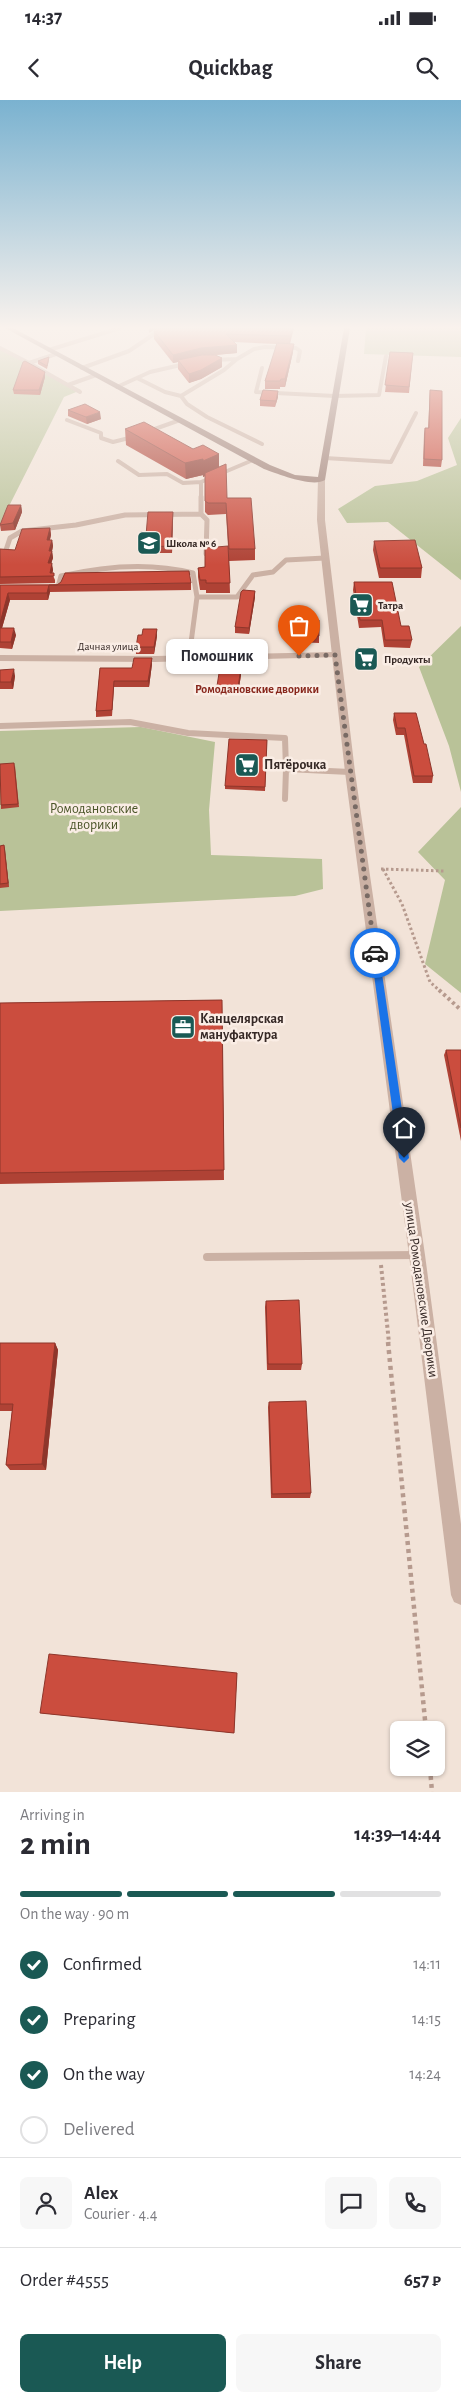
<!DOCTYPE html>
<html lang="en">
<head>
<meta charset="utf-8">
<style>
  body { margin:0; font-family:"Alegreya Sans",sans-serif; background:#f7f7f7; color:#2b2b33; height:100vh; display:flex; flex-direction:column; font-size:19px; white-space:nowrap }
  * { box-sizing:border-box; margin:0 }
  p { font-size:16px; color:#7c7c81 }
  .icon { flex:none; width:28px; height:28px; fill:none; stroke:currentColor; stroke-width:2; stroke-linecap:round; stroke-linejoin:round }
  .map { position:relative; height:1692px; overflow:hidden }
  .drawer { display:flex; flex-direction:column; background:#fff; flex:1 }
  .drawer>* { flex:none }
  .tools { position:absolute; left:390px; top:1621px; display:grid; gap:10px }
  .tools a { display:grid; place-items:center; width:55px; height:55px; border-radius:8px; background:#fff; box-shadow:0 1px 4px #0004; font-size:25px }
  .pin { position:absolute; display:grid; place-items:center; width:42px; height:42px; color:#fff; margin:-51px -21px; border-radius:50% 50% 50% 0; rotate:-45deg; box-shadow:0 0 5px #0007 }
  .pin .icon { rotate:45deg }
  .courier { position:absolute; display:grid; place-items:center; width:50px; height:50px; margin:-25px; border:4px solid #1a73e8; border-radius:50%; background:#fff; color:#222; box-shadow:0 1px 6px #0007 }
  .bubble { position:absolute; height:35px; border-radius:8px; background:#fff; box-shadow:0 1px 4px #0004; font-size:16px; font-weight:600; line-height:35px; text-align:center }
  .summary em { font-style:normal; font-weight:600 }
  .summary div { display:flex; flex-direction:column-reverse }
  .summary { display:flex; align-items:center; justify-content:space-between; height:85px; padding:0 20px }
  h1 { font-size:32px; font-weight:600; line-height:38px }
  .bar { display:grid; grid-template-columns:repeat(4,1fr); gap:8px 5px; align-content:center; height:60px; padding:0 20px }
  .bar i { height:6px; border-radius:4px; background:#e1e1e2 }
  .bar .active { background:#1a5954 }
  .bar p { grid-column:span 4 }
  .line { display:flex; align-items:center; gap:12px; padding:0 20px; border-top:1px solid #e1e1e2 }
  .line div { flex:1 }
  .round { display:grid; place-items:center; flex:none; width:52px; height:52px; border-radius:8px; background:#f7f7f7 }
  ol { padding:0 20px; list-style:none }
  li { display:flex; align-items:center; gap:15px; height:55px }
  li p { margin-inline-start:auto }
  li .icon { padding:5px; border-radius:50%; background:#1a5954; color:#fff; stroke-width:4 }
  li:last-child { color:#7c7c81 }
  li i { width:28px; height:28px; border:2px solid #e1e1e2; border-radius:50% }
  .cta { display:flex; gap:10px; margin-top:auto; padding:10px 20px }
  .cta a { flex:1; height:58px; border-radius:8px; background:#1a5954; color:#fff; font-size:20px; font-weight:600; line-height:58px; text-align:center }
  .cta a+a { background:#f7f7f7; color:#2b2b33 }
  .status { display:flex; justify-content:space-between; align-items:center; height:35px; padding:0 25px; background:#fff; direction:ltr }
  .status svg { height:14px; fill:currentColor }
  header { display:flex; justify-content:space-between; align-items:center; height:65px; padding:0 20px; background:#fff; font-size:22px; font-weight:600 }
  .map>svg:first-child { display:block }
</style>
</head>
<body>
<div class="status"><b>14:37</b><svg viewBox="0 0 49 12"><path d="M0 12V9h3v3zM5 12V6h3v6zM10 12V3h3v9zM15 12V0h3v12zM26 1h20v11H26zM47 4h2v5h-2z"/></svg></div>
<header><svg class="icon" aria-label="back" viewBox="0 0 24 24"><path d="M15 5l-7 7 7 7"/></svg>Quickbag<svg class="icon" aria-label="search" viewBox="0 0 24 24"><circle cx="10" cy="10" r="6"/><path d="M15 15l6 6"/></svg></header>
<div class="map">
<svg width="461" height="1692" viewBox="0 0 461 1692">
  <rect width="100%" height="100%" fill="#f2e3d8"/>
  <path fill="#b9c298" d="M366 228H461V257L364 254Z
    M0 249 81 290 64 297 0 424Z
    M461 318V480L388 422 347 423 338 409 375 386 417 381 457 365 448 338Z
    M461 526V692L449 646 419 567Z
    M141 627 215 642 209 710 211 755 322 759 323 789 295 796 0 811V631Z
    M461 707V893L425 864 445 780 418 752Z"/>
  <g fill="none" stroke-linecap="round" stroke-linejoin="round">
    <path stroke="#b69a8e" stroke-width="3" stroke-dasharray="2.5 2.5" stroke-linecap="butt" d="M381 769 444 771
      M383 769 402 804 430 882 440 891"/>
    <path stroke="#b69a8e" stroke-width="4" stroke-dasharray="3 3" stroke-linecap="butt" d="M439 890 461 910
      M381 1165 389 1243"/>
    <path stroke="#b69a8e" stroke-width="4.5" stroke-dasharray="4 4" stroke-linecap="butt" d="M388 1242 426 1630
      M430 1668 432 1692"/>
    <path stroke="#cbb1a4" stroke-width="4" d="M0 248 29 263 56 254
      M49 250 120 228
      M213 260 237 259 254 249 265 247 296 248 300 251 298 261
      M29 263 80 292
      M82 268 129 251 163 228
      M262 268 256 292 335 296 379 295 386 256
      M137 278 165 292 181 296 187 304 207 317 262 344
      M68 285 96 275
      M117 287 150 272 185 264
      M181 296 224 270 237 259
      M67 320 101 333V338L113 342 133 337
      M152 334V330L180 320
      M325 358 391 362 416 313
      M118 361 139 375 167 374 183 383 201 382
      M201 399V382L253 360"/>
    <path stroke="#cbb1a4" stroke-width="5" d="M201 397V414L207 420 206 454
      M5 453 10 438 22 431 76 425 125 415 201 414
      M54 487H58L61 476C104 466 150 462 193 473L197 497 189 558
      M197 497H237L253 475 273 472 286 460 325 458"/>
    <path stroke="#cbb1a4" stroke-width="6" d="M0 626 130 622 188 633 285 638 286 669 350 672
      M285 699 286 669"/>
    <path stroke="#cbb1a4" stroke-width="8" d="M207 1157 417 1155"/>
    <path fill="#cbb1a4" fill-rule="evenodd" d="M335 552 340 555 338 557 155 562 0 561V555L155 556Z"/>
    <path fill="#cbb1a4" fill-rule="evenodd" d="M318 378 325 380V420L355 672 425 1155 461 1424V1505L454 1502 451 1495 409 1155 345 672 317 420Z"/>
    <path fill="#9e7f75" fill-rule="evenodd" d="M5 228H13L270 365 295 375 318 377 344 228H350L325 380C313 388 278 374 264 369Z"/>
  </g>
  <path fill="#af4235" d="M157 228H294L290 244 293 252 285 287H280V289H265V281L277 244 234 242 237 245V253L216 255 222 258V267L201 279 189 283 178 269V262L173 263 154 239V231Z
    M390 252 413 253 409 293 385 292Z
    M49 257V260L47 269 38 264V261Z
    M45 272V277L40 295 14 294 13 290Z
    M430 290 442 360 441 367 423 366 424 334 425 328H428Z
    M278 291V297L275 307 260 306V300Z
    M68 310 101 319 87 324 68 316Z
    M125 329 193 349 219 354V367L227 398 255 449V460L229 461 230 493H206V490H200L198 477V468L205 467 228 446 226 414 208 415 205 412V376L203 377V375L186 379 126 345Z
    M21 405 22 412 15 430 1 431 0 425Z
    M173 419 172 453H146L145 447Z
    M50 428 51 435 50 440H52L53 446 52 451 53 458 51 463 53 470 52 473 55 480V483L0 484V449L15 450Z
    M374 441 422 468 421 478H379L373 450Z
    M354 482 401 526 412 540 410 548 384 547 381 527 359 528 353 490Z
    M191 483V490L50 492 48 500H10L2 528 16 535 12 549 0 548V485Z
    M255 491V497L249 534 235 533V527Z
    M296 519 319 536V543L296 542Z
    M157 536 154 554H136V547Z
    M152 564 149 587H114L112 616 96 617V611L100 568H132Z
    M241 568V575L238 594 217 593V586Z
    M0 570 15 576 13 589H0Z
    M394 613 424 644 433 676 432 683H413L404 635H396L393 620Z
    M267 640 265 691 225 689V686Z
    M15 666 19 707 1 709V705Z
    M4 745 9 787 0 788V746Z
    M222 900 224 1080 0 1084V903Z
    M446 950H461V1041L444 955Z
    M266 1201 302 1264 301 1270H267L265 1207Z
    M0 1243H55L58 1250 46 1370H10L6 1365 12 1311H0Z
    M269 1302 311 1393 310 1398H271L268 1307Z
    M237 1573 234 1633 40 1613Z"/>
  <path fill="#8e362b" d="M149 228H157L149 233Z
    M292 228H294L289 244 290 236Z
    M294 244 293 252 285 287V279Z
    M237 245V253L201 256 178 260V262L173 263V255L201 248Z
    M222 258V267L201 279 189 283V274Z
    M45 272V277L40 295 39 290Z
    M278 291V297L275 307 276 301Z
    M100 312 101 319 87 324 86 317Z
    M219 354V370L203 377V361Z
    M203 359V375L186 379 185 363Z
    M21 405 22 412 15 430 13 423Z
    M173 412V419L172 453 171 446Z
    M50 428 51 435 48 446 47 440Z
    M52 440 53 446 52 451 53 458 49 470 48 463 49 451Z
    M52 463 53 470 52 476 50 473Z
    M49 485 50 492 48 500 47 493Z
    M255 491V497L249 534V528Z
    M8 493 10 500 0 535V523Z
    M14 528 16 535 12 549 11 542Z
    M157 529V536L154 554V547Z
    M152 558V564L149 587 148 581Z
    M241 568V575L238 594V587Z
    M14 569 15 576 13 589 11 582Z
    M4 745 5 749 9 787 8 783Z
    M55 1243 58 1250 46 1370 42 1364Z"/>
  <path fill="#cb4d3e" stroke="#8e362b" d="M157 228H292L290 236 226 234 237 245 201 248 173 255 154 231Z
    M277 243 294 244 285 279H281L280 281H265Z
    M390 252 413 253 409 287 385 285Z
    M202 255H215L222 258 201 270 189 274 178 260Z
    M49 257 47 266 38 261Z
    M25 261 45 272 39 290H13L23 262Z
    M263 290 278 291 276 301 260 300Z
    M430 290 442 291V360L424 359 425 328H429Z
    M85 304 100 312 86 317 68 310Z
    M144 322 193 349 203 345 219 354 203 361V359L185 363 125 329Z
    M226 364 227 398H251L255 449H229L226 403H208L205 401V373Z
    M8 405H21L13 423 0 425Z
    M148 412H173L171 446 145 447Z
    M50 428 47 440H52L49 451H52L48 463H52L50 473H54V476L0 477V449L15 450 22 429Z
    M415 440 422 468H380L374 441Z
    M228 446 230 483H206V480H200L198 468 205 467V448Z
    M189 471 191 483 49 485 47 493H8L0 523V485H57L61 482 65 473Z
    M354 482H392L401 526H409L412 540H385L382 520H360Z
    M243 490 255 491 249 528 235 527 241 492Z
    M296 519 319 520V536L296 535Z
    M0 528H14L11 542H0Z
    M143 529H157L154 547H136L138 535H142Z
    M134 558H152L148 581H114L112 610 96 611 100 568H132Z
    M220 567 241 568 238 587 217 586Z
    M14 569 11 582H0V570Z
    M394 613H416L424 644H426L433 676H414L405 628H397Z
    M229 639 267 640 265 687 225 686Z
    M14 663 18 704 1 705 0 664Z
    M4 745 8 783 0 784V746Z
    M222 900 224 1070 0 1073V903Z
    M446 950H461V1028Z
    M299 1200 302 1264H268L266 1201Z
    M0 1243H55L42 1364 6 1365 13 1304H0Z
    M306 1301 311 1393 272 1394 269 1302Z
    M49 1554 237 1573 234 1633 40 1613Z"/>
  <linearGradient id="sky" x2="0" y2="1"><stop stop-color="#7ab2d0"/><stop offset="0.49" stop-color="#f9f2ed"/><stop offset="1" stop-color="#f9f2ed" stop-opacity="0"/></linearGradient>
  <rect width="461" height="465" fill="url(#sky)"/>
  <path fill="#1a73e8" d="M375 850 379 853 409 1058 404 1063 399 1058 371 853Z"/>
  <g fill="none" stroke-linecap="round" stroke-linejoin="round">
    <path stroke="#786a64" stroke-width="5" stroke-dasharray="0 9" d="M299 556 335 555 375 853"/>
  </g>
  <defs>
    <symbol id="school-square" viewBox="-11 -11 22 22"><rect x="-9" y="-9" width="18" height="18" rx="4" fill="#1a5954" stroke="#faede5"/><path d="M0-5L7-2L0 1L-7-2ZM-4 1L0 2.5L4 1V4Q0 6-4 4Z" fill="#fff"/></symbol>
    <symbol id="supermarket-square" viewBox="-11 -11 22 22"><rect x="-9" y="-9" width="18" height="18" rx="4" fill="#1a5954" stroke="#faede5"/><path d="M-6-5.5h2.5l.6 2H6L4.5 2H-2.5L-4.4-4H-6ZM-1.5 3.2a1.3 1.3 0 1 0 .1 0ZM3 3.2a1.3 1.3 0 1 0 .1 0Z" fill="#fff"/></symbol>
    <symbol id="office-square" viewBox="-11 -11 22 22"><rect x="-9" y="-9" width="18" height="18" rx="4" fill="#1a5954" stroke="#faede5"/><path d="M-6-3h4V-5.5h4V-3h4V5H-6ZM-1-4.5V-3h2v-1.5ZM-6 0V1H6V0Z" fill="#fff"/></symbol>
  </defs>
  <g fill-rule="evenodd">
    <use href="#school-square" x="135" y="429" width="28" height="28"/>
    <use href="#supermarket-square" x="347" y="491" width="28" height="28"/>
    <use href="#supermarket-square" x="352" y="545" width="28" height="28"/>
    <use href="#supermarket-square" x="233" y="651" width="28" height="28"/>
    <use href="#office-square" x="169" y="913" width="28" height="28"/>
  </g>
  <g text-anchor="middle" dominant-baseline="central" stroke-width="5" stroke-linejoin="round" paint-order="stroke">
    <g font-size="11" font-weight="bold" fill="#362926" stroke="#faede5" text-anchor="start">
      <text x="166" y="443">Школа № 6</text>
      <text x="378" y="505">Татра</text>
      <text x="384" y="559">Продукты</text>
    </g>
    <g font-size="11" fill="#362926" stroke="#faede5">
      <text x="108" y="546">Дачная улица</text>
    </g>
    <g font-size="12" font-weight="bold" fill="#88271c" stroke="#faede5">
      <text x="257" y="589">Ромодановские дворики</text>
    </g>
    <g font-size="14" font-weight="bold" fill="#362926" stroke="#faede5" text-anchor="start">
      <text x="264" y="665">Пятёрочка</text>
      <text x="200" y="919">Канцелярская<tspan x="200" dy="16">мануфактура</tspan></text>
    </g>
    <g font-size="14" fill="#4b5529" stroke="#faede5">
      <text x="94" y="709">Ромодановские<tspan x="94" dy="16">дворики</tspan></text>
    </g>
    <g font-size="14" fill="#362926" stroke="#faede5">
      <text transform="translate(421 1190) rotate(82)">улица Ромодановские Дворики</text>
    </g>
  </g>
</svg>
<div class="tools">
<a><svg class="icon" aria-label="layers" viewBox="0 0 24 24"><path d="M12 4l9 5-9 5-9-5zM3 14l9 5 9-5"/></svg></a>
</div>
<div class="pin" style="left:299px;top:556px;background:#ea580c"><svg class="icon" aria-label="bag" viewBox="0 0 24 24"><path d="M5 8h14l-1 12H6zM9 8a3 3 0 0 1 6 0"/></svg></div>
<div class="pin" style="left:404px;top:1058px;background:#1f2937"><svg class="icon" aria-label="home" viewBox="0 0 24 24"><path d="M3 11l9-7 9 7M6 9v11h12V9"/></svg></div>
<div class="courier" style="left:375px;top:853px"><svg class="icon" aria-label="car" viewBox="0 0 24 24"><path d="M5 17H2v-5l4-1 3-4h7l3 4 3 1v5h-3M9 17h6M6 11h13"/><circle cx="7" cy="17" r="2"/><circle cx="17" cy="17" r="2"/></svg></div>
<div class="bubble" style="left:166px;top:539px;width:102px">Помошник</div>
</div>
<section class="drawer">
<div class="summary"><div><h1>2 min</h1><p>Arriving in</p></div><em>14:39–14:44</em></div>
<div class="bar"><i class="active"></i><i class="active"></i><i class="active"></i><i></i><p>On the way · 90 m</p></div>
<ol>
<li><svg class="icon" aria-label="check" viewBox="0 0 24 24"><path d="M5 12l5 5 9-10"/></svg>Confirmed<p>14:11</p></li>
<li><svg class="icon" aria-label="check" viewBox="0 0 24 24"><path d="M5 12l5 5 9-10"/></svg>Preparing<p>14:15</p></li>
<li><svg class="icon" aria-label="check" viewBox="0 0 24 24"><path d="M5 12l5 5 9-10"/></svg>On the way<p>14:24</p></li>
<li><i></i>Delivered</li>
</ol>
<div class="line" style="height:90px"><a class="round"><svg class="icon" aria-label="person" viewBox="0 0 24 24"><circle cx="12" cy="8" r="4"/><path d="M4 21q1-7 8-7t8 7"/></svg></a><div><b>Alex</b><p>Courier · 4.4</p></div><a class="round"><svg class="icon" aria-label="chat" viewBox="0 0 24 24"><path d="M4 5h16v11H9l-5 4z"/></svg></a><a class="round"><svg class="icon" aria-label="phone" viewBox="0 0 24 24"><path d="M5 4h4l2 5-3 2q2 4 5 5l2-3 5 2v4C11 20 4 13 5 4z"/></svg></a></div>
<div class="line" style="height:65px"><div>Order #4555</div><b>657 ₽</b></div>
<div class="cta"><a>Help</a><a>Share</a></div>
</section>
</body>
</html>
